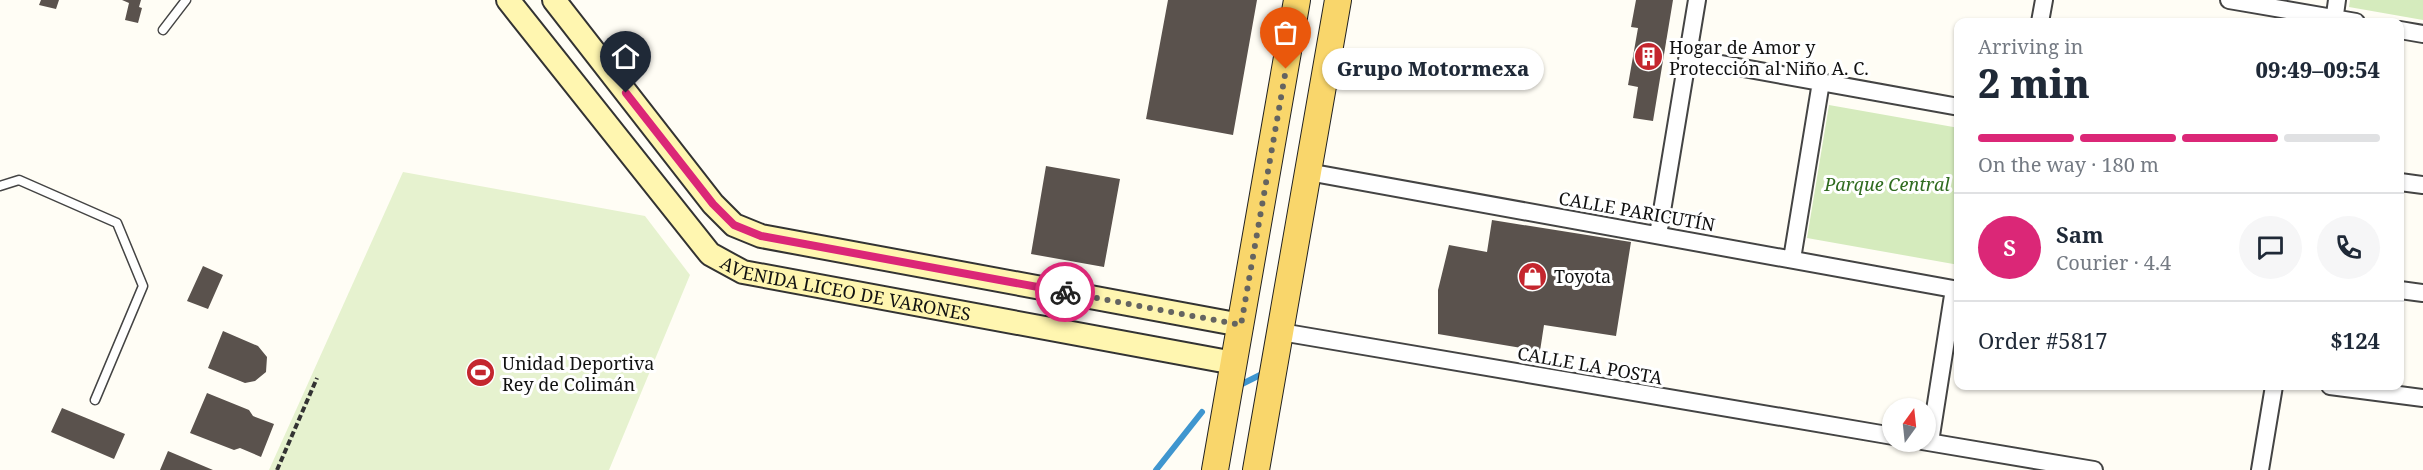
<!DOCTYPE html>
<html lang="en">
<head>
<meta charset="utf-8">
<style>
  body { margin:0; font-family:"Noto Serif",serif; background:#f6f6f7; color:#1f2937; height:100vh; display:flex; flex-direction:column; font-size:22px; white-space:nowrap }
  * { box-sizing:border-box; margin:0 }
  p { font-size:20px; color:#747a83 }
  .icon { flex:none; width:33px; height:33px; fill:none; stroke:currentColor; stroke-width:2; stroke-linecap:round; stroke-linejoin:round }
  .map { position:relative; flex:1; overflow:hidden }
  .details { position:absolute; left:1954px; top:18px; width:450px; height:372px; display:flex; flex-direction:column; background:#fff; border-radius:12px; box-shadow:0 2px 4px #0004 }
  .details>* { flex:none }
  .needle { width:39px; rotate:15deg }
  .buttons { position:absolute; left:1882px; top:398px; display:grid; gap:12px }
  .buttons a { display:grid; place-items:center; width:54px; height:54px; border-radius:50%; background:#fff; box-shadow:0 2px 4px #0004; font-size:30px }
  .pin { position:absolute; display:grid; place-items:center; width:51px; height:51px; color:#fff; margin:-62px -26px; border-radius:50% 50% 50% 0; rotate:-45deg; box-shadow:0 0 6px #0007 }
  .pin .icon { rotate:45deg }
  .courier { position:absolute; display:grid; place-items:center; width:60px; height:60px; margin:-30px; border:4px solid #db2777; border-radius:50%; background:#fff; color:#222; box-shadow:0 2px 8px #0007 }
  .bubble { position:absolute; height:42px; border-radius:21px; background:#fff; box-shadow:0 2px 4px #0004; font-size:20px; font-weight:800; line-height:42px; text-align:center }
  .overview em { font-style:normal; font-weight:800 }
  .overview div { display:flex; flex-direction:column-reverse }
  .overview { display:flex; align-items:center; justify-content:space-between; height:102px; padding:0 24px }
  h1 { font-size:39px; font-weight:800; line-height:45px }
  .bar { display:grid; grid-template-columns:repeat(4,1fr); gap:9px 6px; align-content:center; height:72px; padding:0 24px }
  .bar i { height:8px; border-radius:4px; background:#e0e1e3 }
  .bar .active { background:#db2777 }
  .bar p { grid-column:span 4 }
  .line { display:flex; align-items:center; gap:15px; padding:0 24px; border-top:2px solid #e0e1e3 }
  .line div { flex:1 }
  .round { display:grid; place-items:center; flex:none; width:63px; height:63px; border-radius:32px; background:#f6f6f7 }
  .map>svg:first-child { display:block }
</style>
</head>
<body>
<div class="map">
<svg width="2423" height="470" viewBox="0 0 2423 470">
  <rect width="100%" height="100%" fill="#fffdf5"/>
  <path fill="#d5ebbd" d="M2350 0H2423V20L2349 7Z
    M1829 105 1959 128V265L1807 238Z"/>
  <path fill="#e6f2cf" d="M403 172 645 216 690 275 609 470H269Z"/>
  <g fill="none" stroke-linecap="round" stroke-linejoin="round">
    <path stroke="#3f96cf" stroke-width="6" d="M1240 385 1260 375
      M1156 470 1202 412"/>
  </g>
  <path fill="#5a524d" d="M41 0H59L56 9 39 5Z
    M122 0H141L139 7 142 8 138 23 125 20 129 3Z
    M1168 0H1257L1233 135 1146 119Z
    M1636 0H1673L1653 121 1633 118 1638 87 1628 85 1638 28 1631 27Z
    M1046 166 1120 179 1104 267 1031 254Z
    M1492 220 1631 242 1616 336 1544 325 1540 351 1438 334V290L1449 245 1487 252Z
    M203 266 223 275 208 309 187 301Z
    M223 331 258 346 267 357 266 372 255 381 245 383 208 368Z
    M207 393 249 410 253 416 274 424 261 457 240 448 234 450 190 433Z
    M62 408 125 434 114 459 51 432Z
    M168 451 213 470H160Z"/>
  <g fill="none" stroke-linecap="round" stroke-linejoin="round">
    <defs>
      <path id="lane" d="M163 30 186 0
        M0 186 19 180 117 223 143 286 95 400"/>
      <path id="street" d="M2229 0 2356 22
        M2040 22 2044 0
        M2334 22 2337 0
        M2400 30 2423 34
        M1688 58 1959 107
        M1308 172 1959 290
        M2400 182 2423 185
        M1658 235 1697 0
        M1792 259 1821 82
        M2400 290 2423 293
        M1281 332 1893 436
        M2330 386 2423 398
        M1922 441 2094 470
        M1930 442 1954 289
        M2260 470 2274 386"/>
      <g id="secondary">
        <path id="s1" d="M508 0 710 254 743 272 1234 363"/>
        <path d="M554 0 713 204 734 225 761 236 1241 325"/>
      </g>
      <path id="primary" d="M1215 470 1297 0
        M1256 470 1338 0"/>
    </defs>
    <use href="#lane" stroke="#444" stroke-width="11"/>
    <use href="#street" stroke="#444" stroke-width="20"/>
    <use href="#secondary" stroke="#333" stroke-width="26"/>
    <use href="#primary" stroke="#222" stroke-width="28"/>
    <path stroke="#333" stroke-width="4" stroke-dasharray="6 3" stroke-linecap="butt" d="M277 470 317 378"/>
    <use href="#lane" stroke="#fff" stroke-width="8"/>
    <use href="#street" stroke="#fff" stroke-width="16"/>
    <use href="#secondary" stroke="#fff6b0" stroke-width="22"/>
    <use href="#primary" stroke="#f9d66b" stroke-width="26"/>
  </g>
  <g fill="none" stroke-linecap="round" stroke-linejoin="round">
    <path stroke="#646461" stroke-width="6" stroke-dasharray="0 10.8" d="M1065 292 1241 325 1286 69"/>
    <path stroke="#db2777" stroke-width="8" d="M626 93 713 204 734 225 761 236 1065 292"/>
  </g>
  <defs>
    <symbol id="building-disc" viewBox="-11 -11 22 22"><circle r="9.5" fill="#c4262e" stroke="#fff"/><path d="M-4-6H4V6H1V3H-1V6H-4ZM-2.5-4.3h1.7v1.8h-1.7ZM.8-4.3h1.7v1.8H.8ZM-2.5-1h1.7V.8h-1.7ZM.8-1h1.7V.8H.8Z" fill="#fff"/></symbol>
    <symbol id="shop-disc" viewBox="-11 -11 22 22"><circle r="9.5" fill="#c4262e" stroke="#fff"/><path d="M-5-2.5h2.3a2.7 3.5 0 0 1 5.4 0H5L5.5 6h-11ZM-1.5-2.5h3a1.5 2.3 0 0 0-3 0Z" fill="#fff"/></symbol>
    <symbol id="stadium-disc" viewBox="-11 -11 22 22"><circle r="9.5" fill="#c4262e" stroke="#fff"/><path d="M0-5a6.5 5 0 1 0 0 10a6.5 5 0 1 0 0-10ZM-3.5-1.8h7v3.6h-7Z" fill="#fff"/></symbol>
  </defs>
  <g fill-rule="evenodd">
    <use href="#building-disc" x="1632" y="40" width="33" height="33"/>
    <use href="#shop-disc" x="1516" y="260" width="33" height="33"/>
    <use href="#stadium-disc" x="464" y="356" width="33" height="33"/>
  </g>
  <g text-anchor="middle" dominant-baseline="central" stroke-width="6" stroke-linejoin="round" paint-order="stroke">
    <g font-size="18" fill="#111" stroke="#fff" text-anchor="start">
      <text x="1669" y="47">Hogar de Amor y<tspan x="1669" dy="21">Protección al Niño A. C.</tspan></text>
      <text x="1554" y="276">Toyota</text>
      <text x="502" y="363">Unidad Deportiva<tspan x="502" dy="21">Rey de Colimán</tspan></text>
    </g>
    <g font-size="18" font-style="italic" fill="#2f6b1f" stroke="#fff">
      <text x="1887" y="184">Parque Central</text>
    </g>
    <g font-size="18" fill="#111" stroke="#fff">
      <text transform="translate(1637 211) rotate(10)">CALLE PARICUTÍN</text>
      <text stroke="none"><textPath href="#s1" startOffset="466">AVENIDA LICEO DE VARONES</textPath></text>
      <text transform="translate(1590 365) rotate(10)">CALLE LA POSTA</text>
    </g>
  </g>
</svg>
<div class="buttons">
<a><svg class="needle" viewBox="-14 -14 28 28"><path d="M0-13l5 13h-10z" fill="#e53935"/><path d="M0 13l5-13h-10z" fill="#747a83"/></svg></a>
</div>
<div class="pin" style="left:1286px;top:69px;background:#ea580c"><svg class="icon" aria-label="bag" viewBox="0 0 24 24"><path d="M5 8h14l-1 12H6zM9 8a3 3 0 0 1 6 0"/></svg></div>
<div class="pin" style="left:626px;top:93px;background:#1f2937"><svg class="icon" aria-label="home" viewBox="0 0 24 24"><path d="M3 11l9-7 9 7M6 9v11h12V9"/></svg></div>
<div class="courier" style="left:1065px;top:292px"><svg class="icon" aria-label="bike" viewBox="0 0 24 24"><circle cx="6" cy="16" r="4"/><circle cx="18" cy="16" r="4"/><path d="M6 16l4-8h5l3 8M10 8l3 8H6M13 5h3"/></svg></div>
<div class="bubble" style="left:1322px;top:48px;width:222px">Grupo Motormexa</div>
<section class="details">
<div class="overview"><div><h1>2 min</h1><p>Arriving in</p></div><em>09:49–09:54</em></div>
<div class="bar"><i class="active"></i><i class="active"></i><i class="active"></i><i></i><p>On the way · 180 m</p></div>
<div class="line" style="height:108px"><b class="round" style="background:#db2777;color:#fff">S</b><div><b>Sam</b><p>Courier · 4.4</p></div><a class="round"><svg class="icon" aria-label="chat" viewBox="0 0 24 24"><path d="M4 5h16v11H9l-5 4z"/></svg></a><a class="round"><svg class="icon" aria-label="phone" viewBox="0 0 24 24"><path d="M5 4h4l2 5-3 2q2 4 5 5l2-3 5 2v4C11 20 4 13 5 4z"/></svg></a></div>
<div class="line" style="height:78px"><div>Order #5817</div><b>$124</b></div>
</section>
</div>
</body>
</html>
